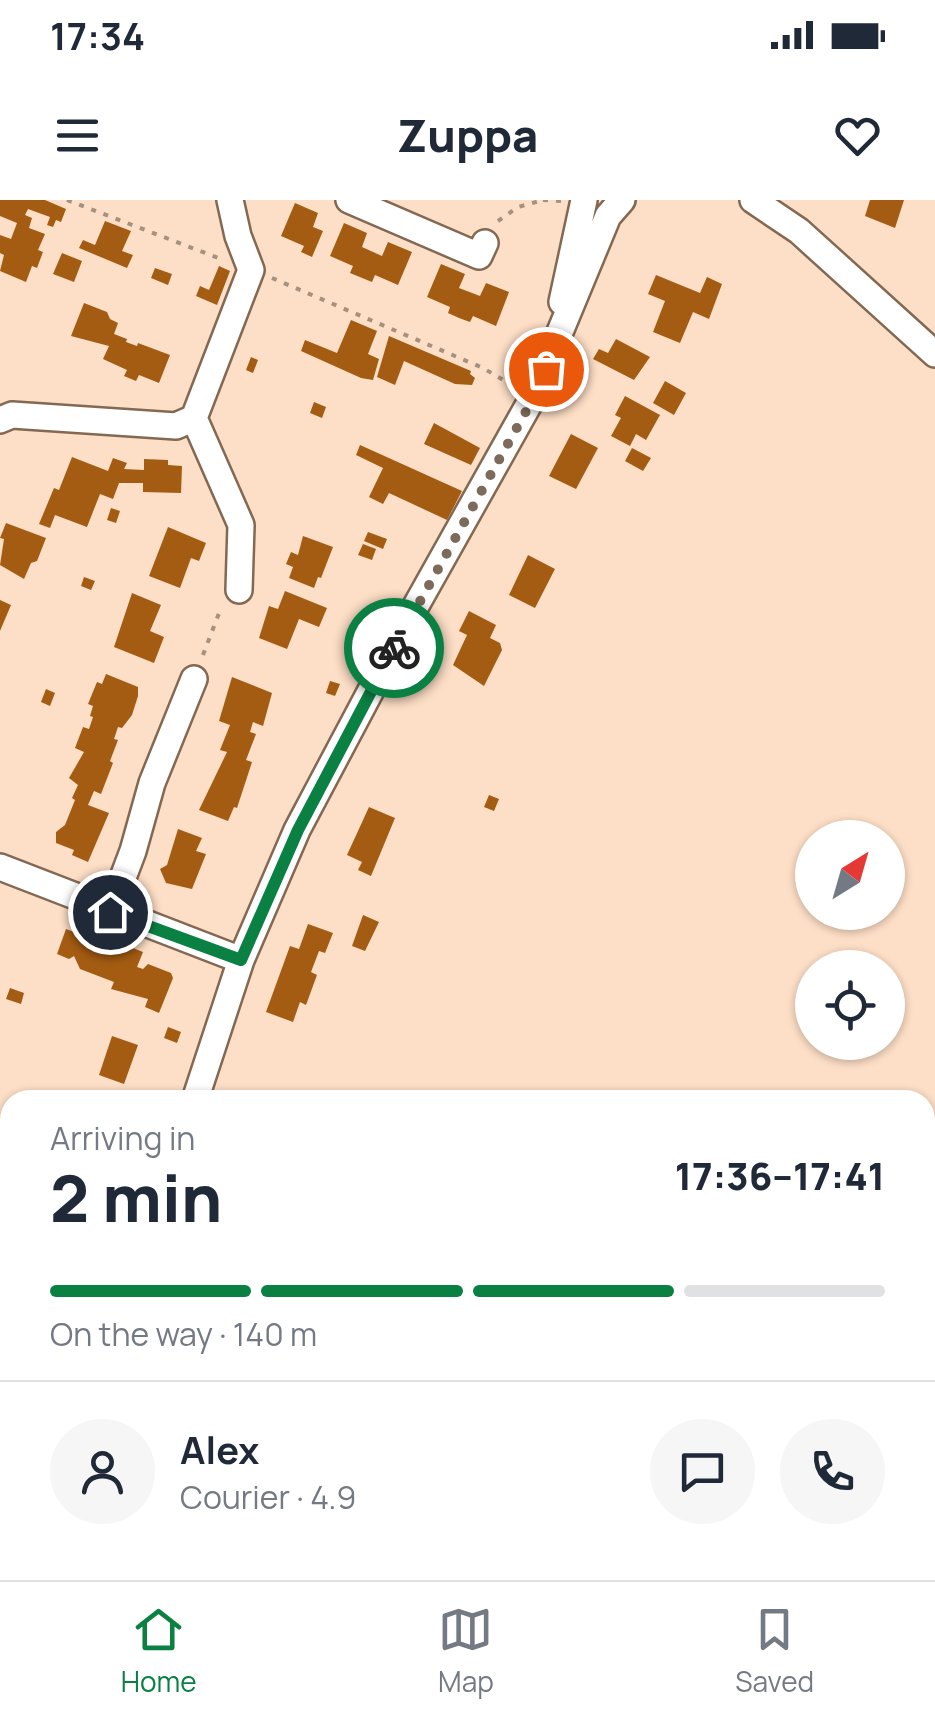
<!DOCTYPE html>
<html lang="en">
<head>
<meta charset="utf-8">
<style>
  body { margin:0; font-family:Manrope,sans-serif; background:#f6f6f7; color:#1f2937; height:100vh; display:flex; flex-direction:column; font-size:38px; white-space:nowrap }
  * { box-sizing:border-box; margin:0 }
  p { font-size:32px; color:#747a83 }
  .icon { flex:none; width:55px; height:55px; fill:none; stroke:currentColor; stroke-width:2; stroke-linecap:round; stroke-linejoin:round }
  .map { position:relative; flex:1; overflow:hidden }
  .side { position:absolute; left:0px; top:890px; width:935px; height:490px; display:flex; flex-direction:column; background:#fff; border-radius:30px 30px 0 0; box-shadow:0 2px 8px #0004 }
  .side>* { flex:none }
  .needle { width:65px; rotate:37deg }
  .tools { position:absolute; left:795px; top:620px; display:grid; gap:20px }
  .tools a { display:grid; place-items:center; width:110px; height:110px; border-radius:50%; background:#fff; box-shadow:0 2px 8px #0004; font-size:50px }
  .pin { position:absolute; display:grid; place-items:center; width:85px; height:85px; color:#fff; margin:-42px; border:5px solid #fff; border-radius:50%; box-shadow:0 2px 10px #0007 }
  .courier { position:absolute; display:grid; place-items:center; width:100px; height:100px; margin:-50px; border:8px solid #0b8043; border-radius:50%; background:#fff; color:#222; box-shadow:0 2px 12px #0007 }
  .overview em { font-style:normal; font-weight:800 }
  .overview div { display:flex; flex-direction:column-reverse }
  .overview { display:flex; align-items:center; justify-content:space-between; height:170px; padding:0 50px }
  h1 { font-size:65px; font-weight:800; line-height:75px }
  .bar { display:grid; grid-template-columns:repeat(4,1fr); gap:15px 10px; align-content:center; height:120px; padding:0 50px }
  .bar i { height:12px; border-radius:8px; background:#e0e1e3 }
  .bar .selected { background:#0b8043 }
  .bar p { grid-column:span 4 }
  .line { display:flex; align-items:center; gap:25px; padding:0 50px; border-top:2px solid #e0e1e3 }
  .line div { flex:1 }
  .round { display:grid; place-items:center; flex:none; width:105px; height:105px; border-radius:52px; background:#f6f6f7 }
  .status { display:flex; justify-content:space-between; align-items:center; height:70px; padding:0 50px; background:#fff; direction:ltr }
  .status svg { height:28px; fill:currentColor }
  header { display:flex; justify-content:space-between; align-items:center; height:130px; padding:0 50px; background:#fff; font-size:45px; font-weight:800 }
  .menu { display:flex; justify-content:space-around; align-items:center; height:140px; border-top:2px solid #e0e1e3; background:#fff; font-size:28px; color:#747a83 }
  .menu a { display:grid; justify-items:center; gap:5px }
  .menu .selected { color:#0b8043 }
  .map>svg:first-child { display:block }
</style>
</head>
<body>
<div class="status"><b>17:34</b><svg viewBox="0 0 49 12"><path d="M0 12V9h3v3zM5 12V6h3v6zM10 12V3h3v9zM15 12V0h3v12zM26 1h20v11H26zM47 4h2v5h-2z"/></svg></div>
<header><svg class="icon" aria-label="menu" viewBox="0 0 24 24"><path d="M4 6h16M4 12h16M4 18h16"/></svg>Zuppa<svg class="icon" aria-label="heart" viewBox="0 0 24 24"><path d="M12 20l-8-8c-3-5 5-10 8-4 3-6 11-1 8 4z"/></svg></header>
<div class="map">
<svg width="935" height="1380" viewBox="0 0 935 1380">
  <rect width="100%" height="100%" fill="#fddec6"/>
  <path fill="#a45c12" d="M0 0H45L66 9 61 22 56 20 53 27 47 25 50 17 28 9 25 15 32 18 29 28 45 34 38 50 43 52 37 68 32 66 26 82 0 71 4 55 0 53V35L11 39 17 23 0 16Z
    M870 0H904L895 28 865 16Z
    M295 3 318 13 313 27 323 31 312 57 301 52 304 46 281 36Z
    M105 21 131 31 122 51 133 55 127 68 79 48 83 40 95 45Z
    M344 23 367 33 362 47 382 56 388 42 412 52 398 85 375 75 372 82 350 73 353 66 330 56Z
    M62 53 82 61 74 82 53 74Z
    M441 64 465 74 459 88 480 96 486 83 509 92 496 126 473 116 470 122 459 118 448 113 450 107 427 97Z
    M219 66 230 71 217 105 196 96 200 86 209 90Z
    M155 68 172 74 168 85 151 78Z
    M656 75 700 93 707 77 722 84 709 119 693 112 680 143 653 132 665 101 648 94Z
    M84 103 107 112 110 119 118 123 114 134 127 139 126 142 137 146 138 143 170 155 159 183 139 175 136 181 124 176 127 170 103 159 109 146 71 136Z
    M351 120 377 131 368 154 379 159 373 180 361 178 301 151 305 140 337 153Z
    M389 136 471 171 470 174 475 178 472 185 455 184 404 161 395 185 377 177Z
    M616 139 650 157 634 180 593 159 599 149 608 153Z
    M251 157 258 160 253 173 246 170Z
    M665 181 686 193 674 215 653 203Z
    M625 196 660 215 646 240 636 234 630 246 611 236 621 218 615 215Z
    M314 202 326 207 322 218 310 213Z
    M434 223 480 248 471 265 424 244Z
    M571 234 598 248 576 289 549 276Z
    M360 245 462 291 447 320 389 293 383 304 369 297 383 268 356 255Z
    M632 248 651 258 643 271 625 261Z
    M72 257 108 271 113 258 127 263 124 269 144 270V259L168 260V265L182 266 181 293 143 292V283H119L113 299 100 294 87 327 55 315 50 328 39 324 54 288 59 290Z
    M111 308 120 311 116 323 107 320Z
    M6 323 46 338 37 361 31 363 24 379 0 365 4 339 0 338Z
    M168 327 206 343 199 361 191 358 180 388 149 376Z
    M368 332 387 339 383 349 364 341Z
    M303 336 333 347 321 378 318 377 314 388 289 378 293 367 286 364 291 352 298 355Z
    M363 344 376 349 372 360 358 355Z
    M528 355 555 369 535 408 509 395Z
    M84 377 95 381 91 390 81 386Z
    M285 391 327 408 319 427 299 419 287 449 259 438 269 406 278 409Z
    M132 393 161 405 150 431 164 437 154 463 114 447Z
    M0 400 11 405 0 431Z
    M469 411 496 425 490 438 500 443 502 450 484 486 453 465 467 435 459 431Z
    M106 474 138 487V496L132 515 122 528 118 527 114 539 118 540 110 561 113 563 101 594 94 591 88 605 109 613 88 662 72 655 74 650 56 643V632L65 625 75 600 72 598 78 585 69 578 84 552 75 548 83 527 89 529 93 517 90 516 93 506 88 504 97 482 102 484Z
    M232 477 272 493 263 526 253 522 250 532 256 534 246 560 252 562 237 608 234 607 228 621 199 610 227 552 220 550 230 525 219 521Z
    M330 481 340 484 335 496 326 493Z
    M46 489 55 493 50 506 41 502Z
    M489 595 499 599 494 611 484 607Z
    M369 607 395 618 371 676 358 670 362 662 347 655Z
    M178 629 202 638 196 651 206 654 192 689 166 683 160 669 167 665Z
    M363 715 379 722 365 751 352 746Z
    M308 724 333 733 325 753 319 751 311 772 317 775 306 805 300 802 293 822 266 812 290 746 299 749Z
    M66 729 126 751 128 746 143 752 137 767 143 769 148 764 171 773 173 778 159 813 145 807 148 799 111 789 114 782 80 769 74 756 69 759 57 754Z
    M10 788 24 793 21 804 6 799Z
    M168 827 181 832 177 843 164 838Z
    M112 836 138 845 124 884 99 875Z
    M9 1022H10V1053L0 1049Z
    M0 1288 10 1290V1326L0 1324Z
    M0 1363 10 1365V1370L56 1372 55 1380H0Z
    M188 1370H244L243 1380H186Z"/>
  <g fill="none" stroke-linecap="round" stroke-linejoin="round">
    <defs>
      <path id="minor" d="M349 0 479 56 485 43
        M753 0 799 31 935 154
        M562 102 584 0
        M194 218 241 325 239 390
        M0 220 12 215 176 226 194 218 251 70 238 36 230 0
        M0 667 241 760
        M110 712 133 651 152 583 194 479
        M195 900 241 760 297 630 413 411 533 197 608 16 622 0
        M0 1149 10 1152
        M110 1380 112 1370"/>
    </defs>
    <use href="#minor" stroke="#836852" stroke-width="30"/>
    <path stroke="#a6907e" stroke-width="4" stroke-dasharray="5 8" stroke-linecap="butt" d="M67 0 221 59
      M543 0 561 1
      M498 21 518 7 543 0
      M272 78 483 168 510 184
      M203 455 221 408
      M925 1263 935 1265"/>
    <use href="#minor" stroke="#fff" stroke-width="25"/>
  </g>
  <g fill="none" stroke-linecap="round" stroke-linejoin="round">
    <path stroke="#7c6a5b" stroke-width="10" stroke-dasharray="0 18" d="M394 448 534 197 546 169"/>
    <path stroke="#0b8043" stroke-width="12" d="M110 712 241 760 298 630 394 448"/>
  </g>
</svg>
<div class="tools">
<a><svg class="needle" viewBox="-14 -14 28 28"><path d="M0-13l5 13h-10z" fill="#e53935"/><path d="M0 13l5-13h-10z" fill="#747a83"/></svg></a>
<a><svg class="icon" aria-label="locate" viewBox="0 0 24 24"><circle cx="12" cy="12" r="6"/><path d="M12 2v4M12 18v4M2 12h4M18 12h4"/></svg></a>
</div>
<div class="pin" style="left:546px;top:169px;background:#ea580c"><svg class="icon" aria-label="bag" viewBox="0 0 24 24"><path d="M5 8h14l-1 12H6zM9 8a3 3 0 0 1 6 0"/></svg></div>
<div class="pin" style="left:110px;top:712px;background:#1f2937"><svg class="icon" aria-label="home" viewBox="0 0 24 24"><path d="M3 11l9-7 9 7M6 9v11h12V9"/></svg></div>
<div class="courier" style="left:394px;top:448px"><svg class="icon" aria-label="bike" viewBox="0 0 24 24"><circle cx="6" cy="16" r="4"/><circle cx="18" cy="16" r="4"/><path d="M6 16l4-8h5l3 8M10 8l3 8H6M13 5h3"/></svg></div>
<section class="side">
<div class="overview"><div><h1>2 min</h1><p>Arriving in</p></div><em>17:36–17:41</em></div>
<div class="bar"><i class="selected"></i><i class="selected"></i><i class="selected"></i><i></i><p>On the way · 140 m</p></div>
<div class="line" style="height:180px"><a class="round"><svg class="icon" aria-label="person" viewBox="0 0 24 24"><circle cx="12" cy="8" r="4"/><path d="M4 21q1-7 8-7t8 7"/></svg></a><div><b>Alex</b><p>Courier · 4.9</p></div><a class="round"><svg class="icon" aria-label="chat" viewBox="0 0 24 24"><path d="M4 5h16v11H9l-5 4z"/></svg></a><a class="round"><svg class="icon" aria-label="phone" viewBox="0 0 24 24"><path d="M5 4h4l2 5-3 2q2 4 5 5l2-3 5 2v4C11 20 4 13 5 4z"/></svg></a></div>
</section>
</div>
<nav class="menu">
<a class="selected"><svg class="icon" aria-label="home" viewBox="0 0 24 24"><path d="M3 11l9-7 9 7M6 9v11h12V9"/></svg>Home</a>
<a><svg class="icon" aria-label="map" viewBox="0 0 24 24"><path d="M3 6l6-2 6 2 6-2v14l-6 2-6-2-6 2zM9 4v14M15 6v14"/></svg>Map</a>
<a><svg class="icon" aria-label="saved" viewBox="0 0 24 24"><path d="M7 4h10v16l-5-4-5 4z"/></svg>Saved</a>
</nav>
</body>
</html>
